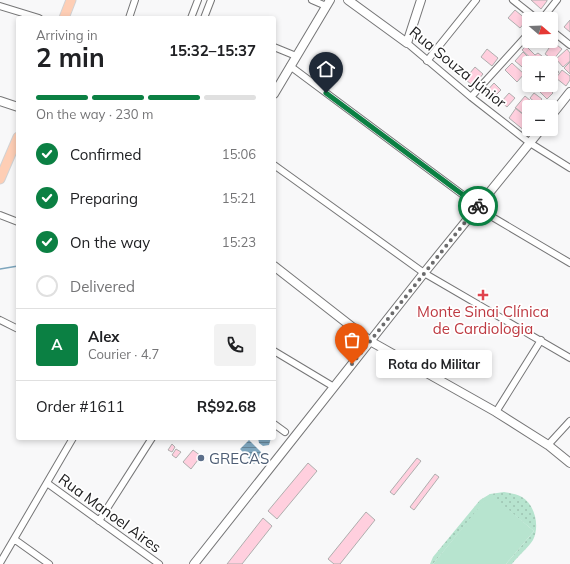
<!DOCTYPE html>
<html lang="en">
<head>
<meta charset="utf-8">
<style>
  body { margin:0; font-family:Mulish,sans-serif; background:#f2f2f2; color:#202124; height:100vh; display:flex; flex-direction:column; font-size:15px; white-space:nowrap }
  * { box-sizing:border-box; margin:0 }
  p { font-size:13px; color:#757577 }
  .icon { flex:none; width:22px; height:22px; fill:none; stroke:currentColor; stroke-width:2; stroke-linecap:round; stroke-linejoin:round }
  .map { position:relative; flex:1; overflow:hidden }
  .panel { position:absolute; left:16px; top:16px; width:260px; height:424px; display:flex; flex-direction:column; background:#fff; border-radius:4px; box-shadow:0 2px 6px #0003 }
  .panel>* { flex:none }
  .needle { width:26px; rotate:109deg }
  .fabs { position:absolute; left:522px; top:12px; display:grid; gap:8px }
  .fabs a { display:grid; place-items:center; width:36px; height:36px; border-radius:4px; background:#fff; box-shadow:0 2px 6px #0003; font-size:20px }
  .pin { position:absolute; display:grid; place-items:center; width:34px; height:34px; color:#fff; margin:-41px -17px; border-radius:50% 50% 50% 0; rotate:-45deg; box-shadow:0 0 4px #0007 }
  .pin .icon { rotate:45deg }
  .courier { position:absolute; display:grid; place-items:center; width:40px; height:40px; margin:-20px; border:3px solid #0b8043; border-radius:50%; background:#fff; color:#222; box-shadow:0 1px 5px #0007 }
  .bubble { position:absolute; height:28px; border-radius:4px; background:#fff; box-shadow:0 2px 6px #0003; font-size:13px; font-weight:700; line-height:28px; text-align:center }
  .head em { font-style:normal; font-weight:700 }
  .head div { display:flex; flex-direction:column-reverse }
  .head { display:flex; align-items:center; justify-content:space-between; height:68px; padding:0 20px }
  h1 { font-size:26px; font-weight:700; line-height:30px }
  .bar { display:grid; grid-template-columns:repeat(4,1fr); gap:6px 4px; align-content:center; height:48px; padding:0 20px }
  .bar i { height:5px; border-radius:3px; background:#e0e0e0 }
  .bar .on { background:#0b8043 }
  .bar p { grid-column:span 4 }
  .line { display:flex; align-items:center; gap:10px; padding:0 20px; border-top:1px solid #e0e0e0 }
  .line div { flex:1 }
  .round { display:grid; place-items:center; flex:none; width:42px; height:42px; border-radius:4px; background:#f2f2f2 }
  ol { padding:0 20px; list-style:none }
  li { display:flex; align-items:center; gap:12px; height:44px }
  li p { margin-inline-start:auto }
  li .icon { padding:4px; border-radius:50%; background:#0b8043; color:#fff; stroke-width:4 }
  li:last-child { color:#757577 }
  li i { width:22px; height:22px; border:2px solid #e0e0e0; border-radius:50% }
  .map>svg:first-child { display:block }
</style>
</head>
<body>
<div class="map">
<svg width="570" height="564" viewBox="0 0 570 564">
  <defs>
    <pattern id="grass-dots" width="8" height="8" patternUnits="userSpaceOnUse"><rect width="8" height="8" fill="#b7e4cf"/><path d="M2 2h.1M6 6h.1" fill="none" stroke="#9dc3b1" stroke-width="1.8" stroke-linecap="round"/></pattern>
    <pattern id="water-rules" width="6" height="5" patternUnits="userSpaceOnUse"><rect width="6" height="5" fill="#7da5bd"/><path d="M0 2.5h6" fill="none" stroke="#668699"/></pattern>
  </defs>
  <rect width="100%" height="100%" fill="#f8f8f9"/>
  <path fill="url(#grass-dots)" d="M504 492C509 493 517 494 522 497 535 505 540 526 533 540 528 548 518 556 512 564H506L534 531 490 495 433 564H430L433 557 480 500 490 494Z"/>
  <path fill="#b7e4cf" d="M490 494 534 531 506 564H433Z"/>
  <path fill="url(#water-rules)" d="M258 438H271L269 445 263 446 259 443Z
    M249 440 263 454 254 464 240 449Z"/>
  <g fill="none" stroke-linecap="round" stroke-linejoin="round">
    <path stroke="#7da5bd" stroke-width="1.5" d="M0 269 18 266"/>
  </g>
  <path fill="#ffcfde" stroke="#afaeae" d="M531 0H547V1L541 9Z
    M515 10 527 20 520 28 508 18Z
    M570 20V32L564 27Z
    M553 42 562 49 553 60 545 54Z
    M526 46 535 55 538 53 542 56 536 63 522 50Z
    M487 49 498 58 492 66 481 57Z
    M567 49 570 53V61L563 67 556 59Z
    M523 52 534 63H529V71L528 72 515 61Z
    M570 62V74L564 68Z
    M512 63 524 74 517 82 505 70Z
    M551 63 559 72 553 79 551 77Z
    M475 67 483 74 473 86 465 79Z
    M562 70 570 76V80L566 86 556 78Z
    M494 83 501 90 492 99 485 93Z
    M546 86 553 93 547 99 540 92Z
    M509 93 515 98 507 107 501 102Z
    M534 93 542 99 537 104 530 98Z
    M525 96 538 107H529V119L515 108Z
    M516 108 529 119V129L526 132 509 118Z
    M172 444 175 447 172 452 168 450Z
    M176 449 181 452 176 458 172 455Z
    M193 450 201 456 191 469 183 462Z
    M417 458 421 461 394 495 390 492Z
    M308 463 317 471 277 519 268 511Z
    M435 474 439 477 414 510 410 507Z
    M366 512 375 520 340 564H334L328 559Z
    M263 518 272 526 242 564H227Z"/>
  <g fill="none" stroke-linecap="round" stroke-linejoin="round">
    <defs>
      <path id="street" d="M312 0 326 6
        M513 0 537 19
        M0 6 39 18
        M129 18 135 0
        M191 18 198 0
        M204 18 211 0
        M542 19 557 0
        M551 30 570 45
        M407 43 471 97 530 143 570 168
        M274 47 296 56
        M427 61 476 0
        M290 66 494 218 570 263
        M471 97 529 33
        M274 165 424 273 570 358
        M0 215 18 222
        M0 320 18 329
        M274 351 334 387
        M496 412 541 340
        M274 424 285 432
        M548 445 570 421
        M47 483 159 564
        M99 521 152 438
        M14 539 49 564
        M0 563 73 438"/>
      <path id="secondary" d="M348 0 407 43 421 0
        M274 94 330 0
        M0 101 18 107
        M551 116 570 92
        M274 266 370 341 496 412 548 445 570 463
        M194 564 424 273 541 129"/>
      <path id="primary" d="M64 18 71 0
        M0 179 18 137"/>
    </defs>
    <use href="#street" stroke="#767677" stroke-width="8"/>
    <use href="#secondary" stroke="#767677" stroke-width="10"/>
    <use href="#primary" stroke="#d2d2d3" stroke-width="11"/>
    <use href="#street" stroke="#fff" stroke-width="6"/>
    <use href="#secondary" stroke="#fff" stroke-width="8"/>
    <use href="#primary" stroke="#feceb5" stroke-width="9"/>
  </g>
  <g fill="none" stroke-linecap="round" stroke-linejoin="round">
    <path stroke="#6c6c6d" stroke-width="4" stroke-dasharray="0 7.2" d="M352 364 478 206"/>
    <path stroke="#0b8043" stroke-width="5" d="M326 93 478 206"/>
  </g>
  <path fill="#e0444e" stroke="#fff" stroke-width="1.5" d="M481 289h4v4h4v4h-4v4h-4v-4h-4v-4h4z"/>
  <circle fill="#5c6f8a" stroke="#fff" stroke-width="1.5" cx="201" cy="458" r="4"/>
  <g text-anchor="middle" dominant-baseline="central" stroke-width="3.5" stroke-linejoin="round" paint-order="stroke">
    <g font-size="15" fill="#202021" stroke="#fff">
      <text transform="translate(458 67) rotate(39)">Rua Souza Júnior</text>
      <text transform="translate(110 513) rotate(36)">Rua Manoel Aires</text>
    </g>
    <g font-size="15" fill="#be3a42" stroke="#fff">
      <text x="483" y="311">Monte Sinai Clínica<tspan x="483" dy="17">de Cardiologia</tspan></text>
    </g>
    <g font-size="15" fill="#4e5e75" stroke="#fff" text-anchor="start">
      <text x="209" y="458">GRECAS</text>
    </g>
  </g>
</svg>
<div class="fabs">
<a><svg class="needle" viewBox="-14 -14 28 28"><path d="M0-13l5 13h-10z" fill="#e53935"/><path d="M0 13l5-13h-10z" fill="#757577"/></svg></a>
<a>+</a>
<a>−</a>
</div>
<div class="pin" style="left:352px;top:364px;background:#ea580c"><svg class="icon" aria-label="bag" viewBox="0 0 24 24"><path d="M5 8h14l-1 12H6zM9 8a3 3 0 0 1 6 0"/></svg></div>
<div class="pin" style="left:326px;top:93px;background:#1f2937"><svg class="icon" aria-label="home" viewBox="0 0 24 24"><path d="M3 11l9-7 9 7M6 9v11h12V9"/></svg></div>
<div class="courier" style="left:478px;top:206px"><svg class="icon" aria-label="bike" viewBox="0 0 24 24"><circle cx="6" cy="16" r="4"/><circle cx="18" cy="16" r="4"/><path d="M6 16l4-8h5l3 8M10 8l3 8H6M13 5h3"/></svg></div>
<div class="bubble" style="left:376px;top:350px;width:116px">Rota do Militar</div>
<section class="panel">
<div class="head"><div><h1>2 min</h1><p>Arriving in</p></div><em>15:32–15:37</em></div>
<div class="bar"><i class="on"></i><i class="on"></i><i class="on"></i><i></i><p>On the way · 230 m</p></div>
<ol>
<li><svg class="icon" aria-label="check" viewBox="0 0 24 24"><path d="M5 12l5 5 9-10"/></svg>Confirmed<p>15:06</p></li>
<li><svg class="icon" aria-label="check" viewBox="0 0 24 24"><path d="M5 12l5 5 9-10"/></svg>Preparing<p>15:21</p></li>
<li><svg class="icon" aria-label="check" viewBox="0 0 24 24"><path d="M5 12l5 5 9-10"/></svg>On the way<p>15:23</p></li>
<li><i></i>Delivered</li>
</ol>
<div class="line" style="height:72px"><b class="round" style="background:#0b8043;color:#fff">A</b><div><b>Alex</b><p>Courier · 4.7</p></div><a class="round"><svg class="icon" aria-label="phone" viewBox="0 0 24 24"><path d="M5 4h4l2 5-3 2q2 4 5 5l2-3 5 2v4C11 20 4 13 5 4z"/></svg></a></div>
<div class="line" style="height:52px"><div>Order #1611</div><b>R$92.68</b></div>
</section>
</div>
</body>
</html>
